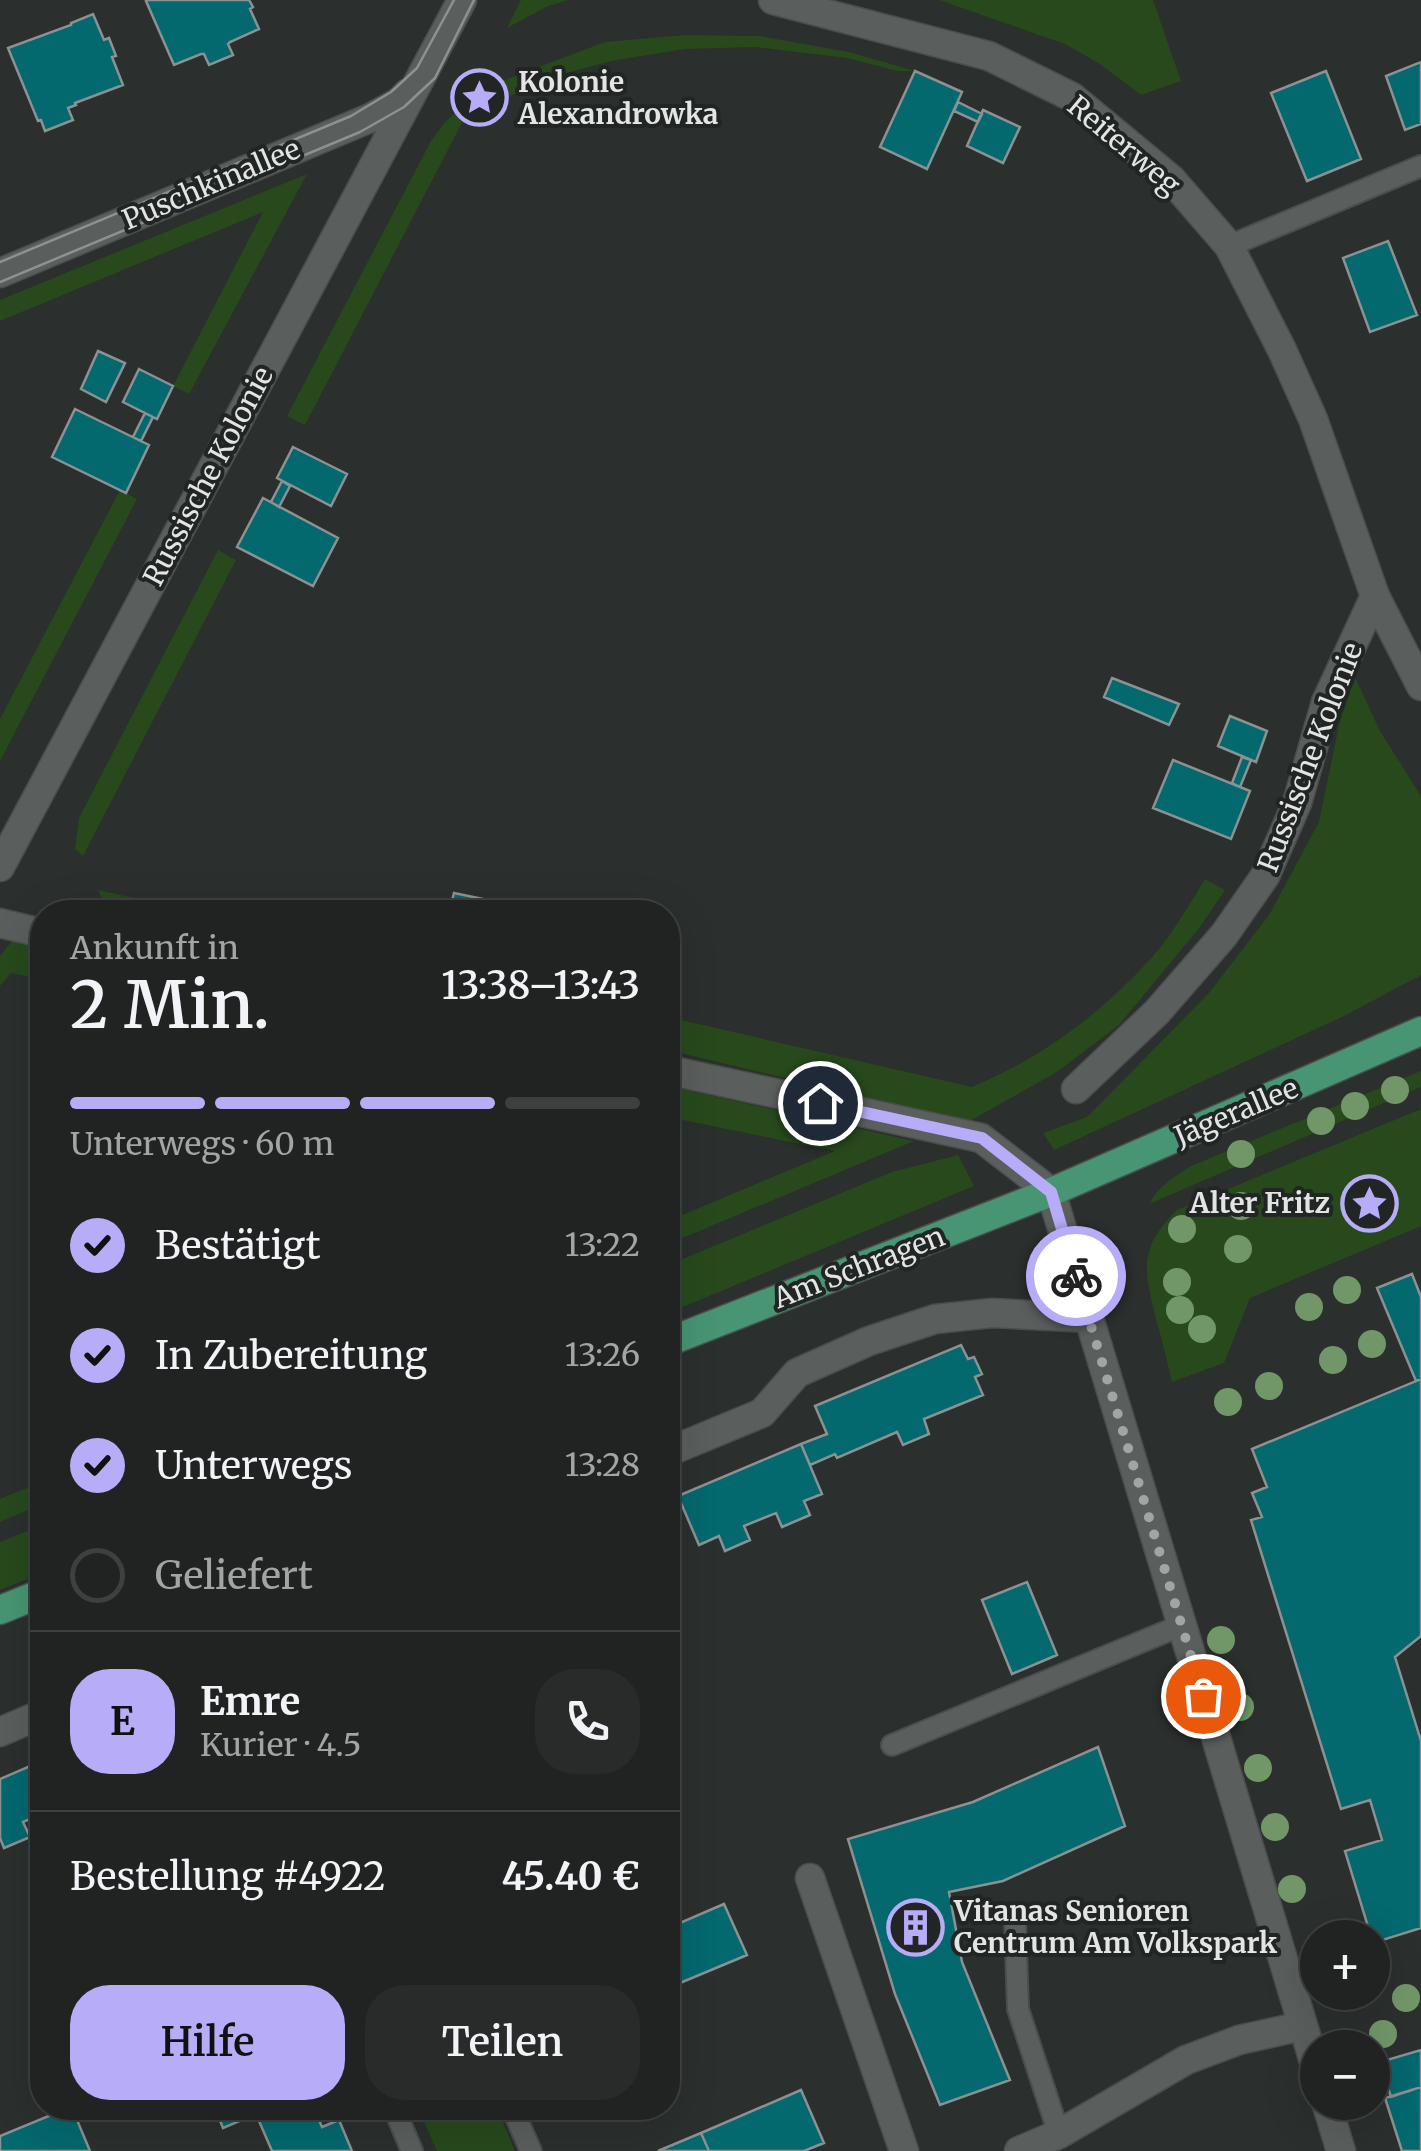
<!DOCTYPE html>
<html lang="de">
<head>
<meta charset="utf-8">
<style>
  body { margin:0; font-family:Merriweather,serif; background:#282b2a; color:#f1f3f6; height:100vh; display:flex; flex-direction:column; font-size:38px; white-space:nowrap }
  * { box-sizing:border-box; margin:0 }
  p { font-size:32px; color:#a2a4a5 }
  .icon { flex:none; width:55px; height:55px; fill:none; stroke:currentColor; stroke-width:2; stroke-linecap:round; stroke-linejoin:round }
  .map { position:relative; flex:1; overflow:hidden }
  .details { position:absolute; left:30px; top:900px; width:650px; height:1220px; display:flex; flex-direction:column; background:#202322; border-radius:40px; box-shadow:0 10px 40px #0002,0 0 0 2px #3d4040 }
  .details>* { flex:none }
  .fabs { position:absolute; left:1300px; top:1920px; display:grid; gap:20px }
  .fabs a { display:grid; place-items:center; width:90px; height:90px; border-radius:50%; background:#202322; box-shadow:0 10px 40px #0002,0 0 0 2px #3d4040; font-size:50px }
  .pin { position:absolute; display:grid; place-items:center; width:85px; height:85px; color:#fff; margin:-42px; border:5px solid #fff; border-radius:50%; box-shadow:0 2px 10px #0007 }
  .courier { position:absolute; display:grid; place-items:center; width:100px; height:100px; margin:-50px; border:8px solid #b6acf8; border-radius:50%; background:#fff; color:#222; box-shadow:0 2px 12px #0007 }
  .overview em { font-style:normal; font-weight:600 }
  .overview div { display:flex; flex-direction:column-reverse }
  .overview { display:flex; align-items:center; justify-content:space-between; height:170px; padding:0 40px }
  h1 { font-size:65px; font-weight:600; line-height:75px }
  .bar { display:grid; grid-template-columns:repeat(4,1fr); gap:15px 10px; align-content:center; height:120px; padding:0 40px }
  .bar i { height:12px; border-radius:8px; background:#3d4040 }
  .bar .on { background:#b6acf8 }
  .bar p { grid-column:span 4 }
  .line { display:flex; align-items:center; gap:25px; padding:0 40px; border-top:2px solid #3d4040 }
  .line div { flex:1 }
  .round { display:grid; place-items:center; flex:none; width:105px; height:105px; border-radius:40px; background:#282b2a }
  ol { padding:0 40px; list-style:none }
  li { display:flex; align-items:center; gap:30px; height:110px }
  li p { margin-inline-start:auto }
  li .icon { padding:10px; border-radius:50%; background:#b6acf8; color:#111; stroke-width:4 }
  li:last-child { color:#a2a4a5 }
  li i { width:55px; height:55px; border:5px solid #3d4040; border-radius:50% }
  .action { display:flex; gap:20px; margin-top:auto; padding:20px 40px }
  .action a { flex:1; height:115px; border-radius:40px; background:#b6acf8; color:#111; font-size:40px; font-weight:600; line-height:115px; text-align:center }
  .action a+a { background:#282b2a; color:#f1f3f6 }
  .map>svg:first-child { display:block }
</style>
</head>
<body>
<div class="map">
<svg width="1421" height="2151" viewBox="0 0 1421 2151">
  <rect width="100%" height="100%" fill="#2b2f2e"/>
  <path fill="#27491c" d="M521 0H569L548 6 507 28Z
    M939 0H1153L1181 81 1141 95 1100 64 1065 44Z
    M684 35 759 36 849 52 915 71H897L847 58 755 47 685 49 611 61 551 77 465 117 305 425 287 416 431 141 445 122 467 102 499 82 605 42Z
    M307 174 189 394 173 386 263 212 0 321V300Z
    M120 490 137 499 0 761V719Z
    M218 550 236 560 83 856 75 849 79 818Z
    M1355 677 1380 731 1421 796V975L1344 1016 1054 1150 1043 1133 1087 1117 1209 993 1269 915 1319 822 1339 725Z
    M1205 879 1225 890 1200 927 1119 1025 1057 1072 968 1122 668 1050V1017L972 1087C1042 1058 1103 1012 1153 956 1173 933 1189 905 1205 879Z
    M98 890 197 912H108Z
    M12 941 42 948V979L11 973 0 986V956Z
    M1421 1071V1087L1149 1204C1159 1185 1174 1177 1191 1166Z
    M668 1086 914 1141 668 1244V1221L835 1151 668 1117Z
    M1421 1109V1226L1250 1298 1224 1363 1172 1382C1167 1361 1162 1340 1156 1319 1144 1270 1138 1248 1177 1210Z
    M958 1155 974 1186 668 1313V1265L892 1172Z
    M42 1482V1504L0 1522V1499Z
    M42 1525V1573L0 1590V1542Z
    M418 2108H497L515 2151H437Z"/>
  <path fill="#04686f" stroke="#8c9192" stroke-width="2.5" d="M148 0H249L253 7 250 9 259 29 230 42 228 44 233 55 209 65 204 54H201L174 65 146 1Z
    M93 14 104 40 109 38 116 56 112 57 123 85 75 103 76 105 68 108 73 120 45 131 41 120 38 121 8 48 71 25V23Z
    M1421 62V124L1405 130 1386 76Z
    M915 71 962 92 927 169 880 147Z
    M1326 71 1361 159 1307 181 1271 93Z
    M958 102 982 114 978 122 954 111Z
    M983 110 1020 127 1003 163 967 146Z
    M1388 241 1417 315 1370 332 1343 258Z
    M98 351 125 363 106 402 81 389Z
    M139 369 173 386 157 419 123 402Z
    M75 409 149 445 126 493 52 457Z
    M145 413 153 417 141 441 133 437Z
    M293 447 347 474 331 506 277 478Z
    M282 481 290 486 279 507 271 502Z
    M263 498 338 538 313 586 237 547Z
    M1112 678 1179 704 1169 725 1104 697Z
    M1230 716 1267 731 1256 762 1218 746Z
    M1242 757 1251 760 1240 787 1232 783Z
    M1173 760 1250 791 1231 839 1153 808Z
    M454 893 502 903 500 912H449Z
    M1412 1274 1421 1297V1379L1416 1381 1377 1288Z
    M961 1345 968 1359 974 1357 982 1374 975 1377 983 1395 924 1419 929 1434 903 1445 897 1432 837 1458 835 1454 810 1465 801 1444 827 1434 815 1406Z
    M1421 1379V1636L1395 1657 1421 1741V1928L1373 1943 1345 1851 1382 1840 1370 1800 1341 1809 1251 1520 1262 1517 1252 1493 1267 1487 1252 1449Z
    M801 1444 822 1494 804 1501 810 1515 782 1527 776 1513 744 1526 750 1540 725 1551 719 1536 699 1545 678 1496Z
    M668 1542 676 1563 668 1566Z
    M1027 1582 1057 1655 1012 1674 982 1600Z
    M1098 1747 1125 1826 1003 1881 949 1892 962 1962 1010 2080 940 2105 895 1994 848 1839 973 1802Z
    M42 1761V1814L23 1822 30 1837 4 1848 0 1838V1779Z
    M724 1904 747 1955 668 1988V1928Z
    M1421 2050V2087L1391 2097 1380 2062Z
    M1421 2087V2151H1402L1385 2098Z
    M801 2090 824 2143 804 2151H709L701 2133Z
    M68 2108H72L90 2151H0V2136Z
    M215 2108H314L322 2127 339 2120 352 2151H272L256 2114 223 2128Z
    M701 2133 709 2151H658Z"/>
  <g fill="none" stroke-linecap="round" stroke-linejoin="round">
    <defs>
      <path id="service" d="M1229 246 1421 166
        M892 1745 1182 1625
        M1015 1920 1018 2009 1059 2134
        M394 2108 412 2151
        M512 2108 531 2151"/>
      <path id="minor" d="M0 273 370 118 399 102 408 93
        M0 867 462 0
        M0 923 42 933
        M668 1070 981 1138 1051 1192
        M1076 1089 1157 1012 1224 935 1265 876 1297 803 1326 702 1375 596
        M668 1452 762 1413 797 1373 869 1341 935 1319 992 1313 1089 1318
        M0 1732 42 1714
        M810 1878 904 2151
        M1019 2151 1059 2134 1186 2060 1239 2040 1302 2026"/>
      <path id="tertiary" d="M773 0 989 56 1072 97 1171 179 1229 246 1282 350 1313 419 1375 596 1421 686
        M1051 1192 1318 2075
        M1326 2102 1341 2151"/>
      <path id="primary" d="M668 1342 1051 1192 1421 1031
        M0 1610 42 1593"/>
    </defs>
    <use href="#service" stroke="#494d4c" stroke-width="24"/>
    <use href="#minor" stroke="#494d4c" stroke-width="31"/>
    <use href="#tertiary" stroke="#494d4c" stroke-width="31"/>
    <use href="#primary" stroke="#494d4c" stroke-width="31"/>
    <use href="#service" stroke="#5a5f5e" stroke-width="20"/>
    <use href="#minor" stroke="#5a5f5e" stroke-width="28"/>
    <use href="#tertiary" stroke="#5a5f5e" stroke-width="28"/>
    <use href="#primary" stroke="#479573" stroke-width="28"/>
    <path stroke="#8d9190" stroke-width="2.5" d="M0 262 351 116 391 92 417 68 454 0
      M0 282 360 132 404 107 435 78 474 0"/>
  </g>
  <g fill="#719668">
    <circle cx="1395" cy="1090" r="14"/>
    <circle cx="1355" cy="1106" r="14"/>
    <circle cx="1321" cy="1121" r="14"/>
    <circle cx="1241" cy="1154" r="14"/>
    <circle cx="1241" cy="1206" r="14"/>
    <circle cx="1182" cy="1229" r="14"/>
    <circle cx="1238" cy="1249" r="14"/>
    <circle cx="1177" cy="1282" r="14"/>
    <circle cx="1347" cy="1290" r="14"/>
    <circle cx="1309" cy="1307" r="14"/>
    <circle cx="1180" cy="1310" r="14"/>
    <circle cx="1202" cy="1329" r="14"/>
    <circle cx="1372" cy="1344" r="14"/>
    <circle cx="1333" cy="1360" r="14"/>
    <circle cx="1269" cy="1386" r="14"/>
    <circle cx="1228" cy="1402" r="14"/>
    <circle cx="1221" cy="1640" r="14"/>
    <circle cx="1240" cy="1707" r="14"/>
    <circle cx="1258" cy="1768" r="14"/>
    <circle cx="1275" cy="1827" r="14"/>
    <circle cx="1292" cy="1889" r="14"/>
    <circle cx="1406" cy="1998" r="14"/>
    <circle cx="1383" cy="2034" r="14"/>
  </g>
  <g fill="none" stroke-linecap="round" stroke-linejoin="round">
    <path stroke="#a2a5a4" stroke-width="10" stroke-dasharray="0 18" d="M1076 1276 1203 1696"/>
    <path stroke="#b6acf8" stroke-width="12" d="M820 1103 982 1138 1051 1192 1076 1276"/>
  </g>
  <defs>
    <symbol id="sight-ring" viewBox="-11 -11 22 22"><circle r="9.5" fill="#212524" stroke="#b6acf8" stroke-width="1.5"/><path d="M0-6L1.8-2.2L6-1.7L2.9 1.2L3.7 5.4L0 3.3L-3.7 5.4L-2.9 1.2L-6-1.7L-1.8-2.2Z" fill="#b6acf8"/></symbol>
    <symbol id="building-ring" viewBox="-11 -11 22 22"><circle r="9.5" fill="#212524" stroke="#b6acf8" stroke-width="1.5"/><path d="M-4-6H4V6H1V3H-1V6H-4ZM-2.5-4.3h1.7v1.8h-1.7ZM.8-4.3h1.7v1.8H.8ZM-2.5-1h1.7V.8h-1.7ZM.8-1h1.7V.8H.8Z" fill="#b6acf8"/></symbol>
  </defs>
  <g fill-rule="evenodd">
    <use href="#sight-ring" x="448" y="66" width="63" height="63"/>
    <use href="#sight-ring" x="1338" y="1172" width="63" height="63"/>
    <use href="#building-ring" x="884" y="1896" width="63" height="63"/>
  </g>
  <g text-anchor="middle" dominant-baseline="central" stroke-width="8" stroke-linejoin="round" paint-order="stroke">
    <g font-size="28" font-weight="bold" fill="#e2e5e4" stroke="#212524" text-anchor="start">
      <text x="518" y="82">Kolonie<tspan x="518" dy="32">Alexandrowka</tspan></text>
      <text x="1330" y="1203" text-anchor="end">Alter Fritz</text>
      <text x="954" y="1911">Vitanas Senioren<tspan x="954" dy="32">Centrum Am Volkspark</tspan></text>
    </g>
    <g font-size="28" fill="#e2e5e4" stroke="#212524">
      <text transform="translate(1124 145) rotate(40)">Reiterweg</text>
      <text transform="translate(211 184) rotate(-23)">Puschkinallee</text>
      <text transform="translate(208 476) rotate(-62)">Russische Kolonie</text>
      <text transform="translate(1310 757) rotate(-69)">Russische Kolonie</text>
      <text transform="translate(1236 1112) rotate(-23)">Jägerallee</text>
      <text transform="translate(859 1267) rotate(-21)">Am Schragen</text>
    </g>
  </g>
</svg>
<div class="fabs">
<a>+</a>
<a>−</a>
</div>
<div class="pin" style="left:1203px;top:1696px;background:#ea580c"><svg class="icon" aria-label="bag" viewBox="0 0 24 24"><path d="M5 8h14l-1 12H6zM9 8a3 3 0 0 1 6 0"/></svg></div>
<div class="pin" style="left:820px;top:1103px;background:#1f2937"><svg class="icon" aria-label="home" viewBox="0 0 24 24"><path d="M3 11l9-7 9 7M6 9v11h12V9"/></svg></div>
<div class="courier" style="left:1076px;top:1276px"><svg class="icon" aria-label="bike" viewBox="0 0 24 24"><circle cx="6" cy="16" r="4"/><circle cx="18" cy="16" r="4"/><path d="M6 16l4-8h5l3 8M10 8l3 8H6M13 5h3"/></svg></div>
<section class="details">
<div class="overview"><div><h1>2 Min.</h1><p>Ankunft in</p></div><em>13:38–13:43</em></div>
<div class="bar"><i class="on"></i><i class="on"></i><i class="on"></i><i></i><p>Unterwegs · 60 m</p></div>
<ol>
<li><svg class="icon" aria-label="check" viewBox="0 0 24 24"><path d="M5 12l5 5 9-10"/></svg>Bestätigt<p>13:22</p></li>
<li><svg class="icon" aria-label="check" viewBox="0 0 24 24"><path d="M5 12l5 5 9-10"/></svg>In Zubereitung<p>13:26</p></li>
<li><svg class="icon" aria-label="check" viewBox="0 0 24 24"><path d="M5 12l5 5 9-10"/></svg>Unterwegs<p>13:28</p></li>
<li><i></i>Geliefert</li>
</ol>
<div class="line" style="height:180px"><b class="round" style="background:#b6acf8;color:#111">E</b><div><b>Emre</b><p>Kurier · 4.5</p></div><a class="round"><svg class="icon" aria-label="phone" viewBox="0 0 24 24"><path d="M5 4h4l2 5-3 2q2 4 5 5l2-3 5 2v4C11 20 4 13 5 4z"/></svg></a></div>
<div class="line" style="height:130px"><div>Bestellung #4922</div><b>45.40 €</b></div>
<div class="action"><a>Hilfe</a><a>Teilen</a></div>
</section>
</div>
</body>
</html>
